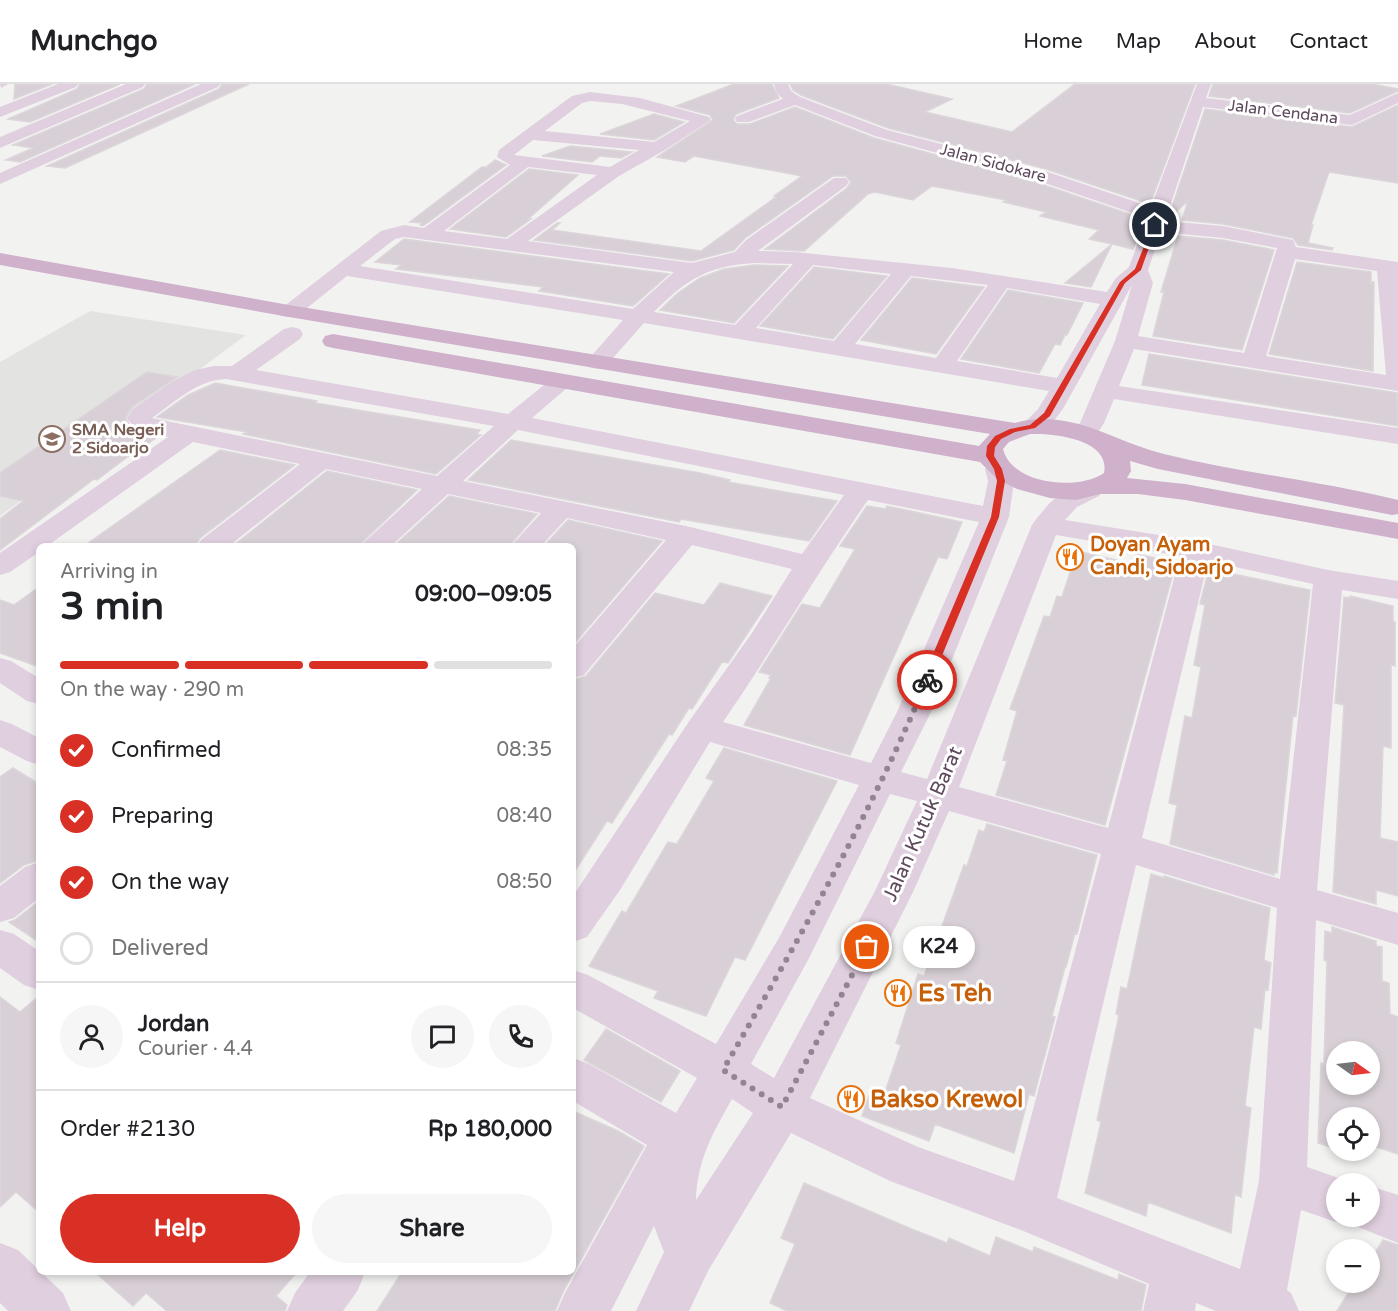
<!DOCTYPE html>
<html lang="en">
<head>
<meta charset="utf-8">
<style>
  body { margin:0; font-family:"Varela Round",sans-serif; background:#f6f6f6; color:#202124; height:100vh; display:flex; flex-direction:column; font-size:22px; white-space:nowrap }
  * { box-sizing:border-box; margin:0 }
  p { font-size:20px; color:#757577 }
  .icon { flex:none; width:33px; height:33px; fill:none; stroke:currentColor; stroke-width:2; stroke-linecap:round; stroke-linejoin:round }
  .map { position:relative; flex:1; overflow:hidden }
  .drawer { position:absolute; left:36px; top:459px; width:540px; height:732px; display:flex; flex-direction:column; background:#fff; border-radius:9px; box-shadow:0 3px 9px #0003 }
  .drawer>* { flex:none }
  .needle { width:39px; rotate:104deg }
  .controls { position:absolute; left:1326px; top:957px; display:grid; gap:12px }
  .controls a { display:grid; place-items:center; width:54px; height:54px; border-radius:50%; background:#fff; box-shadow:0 3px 9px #0003; font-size:30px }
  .pin { position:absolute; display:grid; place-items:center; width:51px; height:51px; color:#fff; margin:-26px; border:3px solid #fff; border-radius:50%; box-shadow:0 2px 6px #0007 }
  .courier { position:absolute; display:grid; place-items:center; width:60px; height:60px; margin:-30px; border:4px solid #d93025; border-radius:50%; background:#fff; color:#222; box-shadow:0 2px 8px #0007 }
  .bubble { position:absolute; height:42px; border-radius:21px; background:#fff; box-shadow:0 3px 9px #0003; font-size:20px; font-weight:800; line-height:42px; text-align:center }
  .head em { font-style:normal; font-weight:800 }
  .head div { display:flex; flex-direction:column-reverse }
  .head { display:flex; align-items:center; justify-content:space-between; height:102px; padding:0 24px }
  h1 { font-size:39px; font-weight:800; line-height:45px }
  .bar { display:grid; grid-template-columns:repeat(4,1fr); gap:9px 6px; align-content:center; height:72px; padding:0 24px }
  .bar i { height:8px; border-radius:4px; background:#e0e0e0 }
  .bar .current { background:#d93025 }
  .bar p { grid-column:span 4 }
  .line { display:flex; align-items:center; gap:15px; padding:0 24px; border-top:2px solid #e0e0e0 }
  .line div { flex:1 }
  .round { display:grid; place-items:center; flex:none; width:63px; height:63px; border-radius:32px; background:#f6f6f6 }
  ol { padding:0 24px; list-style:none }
  li { display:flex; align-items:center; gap:18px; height:66px }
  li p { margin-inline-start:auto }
  li .icon { padding:6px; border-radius:50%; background:#d93025; color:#fff; stroke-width:4 }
  li:last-child { color:#757577 }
  li i { width:33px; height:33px; border:3px solid #e0e0e0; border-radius:50% }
  .cta { display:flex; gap:12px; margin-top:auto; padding:12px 24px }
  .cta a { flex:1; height:69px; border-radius:36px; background:#d93025; color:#fff; font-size:24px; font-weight:800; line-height:69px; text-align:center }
  .cta a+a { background:#f6f6f6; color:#202124 }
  header { display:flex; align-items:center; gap:36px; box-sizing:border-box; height:84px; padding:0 30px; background:#fff; border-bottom:2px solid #e0e0e0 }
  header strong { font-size:28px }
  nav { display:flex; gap:33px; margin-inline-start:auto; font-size:21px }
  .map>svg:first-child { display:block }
</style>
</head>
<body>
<header>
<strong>Munchgo</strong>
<nav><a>Home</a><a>Map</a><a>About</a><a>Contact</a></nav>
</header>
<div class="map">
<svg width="1398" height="1227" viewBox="0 0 1398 1227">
  <rect width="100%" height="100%" fill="#f2f3f1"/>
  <path fill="#e3e4e2" d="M90 227 246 251 0 432V278Z"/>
  <path fill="#d8d0d6" stroke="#dcd5da" stroke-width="1.5" fill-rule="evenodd" d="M15 0H52L14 15Z
    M80 0H120L30 38 8 35 77 5Z
    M147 0H195L20 78 6 76 33 64 13 61 144 5Z
    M222 0H249L65 84 47 82 219 5Z
    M734 0H772L779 14 736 30 733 36 737 40H750L795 23 874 54 1032 97 1144 135 1133 165 1112 160 1091 203 1065 199 1112 160 1089 155 1099 146 1040 132 1046 128 1003 118 1006 116 932 102 913 116 875 108 868 110 804 167 765 165 847 104 851 98 846 92H833L745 154 734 166 692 177 534 156 557 139H560L552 146 701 167 776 113 774 112 802 92 694 72 685 78 657 73 713 36 710 31 676 22Z
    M790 0H886L952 15 925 28 1012 48 1075 0H1195L1150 120 1046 85 888 44 801 11 793 6Z
    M1213 0H1372L1398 5V7L1350 29 1209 12Z
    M1398 21V99L1329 88 1311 141H1313L1308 159 1333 164 1332 166 1298 161 1293 154 1223 140 1182 136 1188 117 1168 135 1205 25 1352 43Z
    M654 30 684 38 654 56 600 50Z
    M570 62 632 68 621 74 600 72 592 78 542 72Z
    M495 76 506 81 423 142 420 141 422 139 410 138 482 83H486Z
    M529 85 578 91 528 135H531L506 153 450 145Z
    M1178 152 1223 156 1274 166 1242 266 1153 252 1164 208H1161Z
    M404 155 669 190 633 222 539 207 543 203 396 185 401 181 375 178Z
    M1297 178 1371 188V198H1374L1373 287 1269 270Z
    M754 181 788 182 734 239 660 226 678 209 700 194 724 185Z
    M814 183 887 192 833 255 760 242Z
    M912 194 984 203 936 270 861 256Z
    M1008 206 1083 219 1067 251H1065L1060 261 1055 260 1039 289 961 275Z
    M1149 270 1397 309 1398 342 1142 301Z
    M147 288 177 293 132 323 125 334 134 347 157 353 133 371H130L97 396 94 395 0 466V435L23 417 0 412V389Z
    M215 299 317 317 315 319 480 346 477 350 481 351 436 390 243 350 247 348 157 333 188 311Z
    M511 356 700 389 730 396 728 398 837 417 809 457 681 435 679 438 468 396Z
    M220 366 295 381 200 454 195 462H84Z
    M327 387 417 406 358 462H233Z
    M449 412 537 430 509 462H394Z
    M867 422 886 425 887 422 962 438 947 475 938 473 850 671 744 641 771 594H769L771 591 759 588 802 520 820 524 855 465 840 462Z
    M568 436 662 457 573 561V462H544Z
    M1077 467 1133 480 1136 470 1176 478 1105 741 996 711 1007 677 1003 676 1017 627 1010 625 1044 532 1050 533 1057 512 1062 513Z
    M1209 485 1310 506 1296 632 1293 631 1277 789 1274 788V791L1170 760 1177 721 1169 719 1185 632 1192 634 1201 583 1194 581 1205 521 1200 520Z
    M720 499 772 512 728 579 722 578 692 625 689 624 672 651 669 650 612 739 607 737 573 790V596L586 592 655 509 704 521Z
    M39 503V583L0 569V516L14 521Z
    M1350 512 1393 522V538H1395V582L1391 581V664L1383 662 1380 754 1398 758V812L1376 806V820L1333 808 1344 621 1335 619 1344 513 1350 514Z
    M724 664 837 697 745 876 735 873 706 932 654 914 658 907 589 882 622 827 626 829 668 758 677 760 714 697 706 694Z
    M13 684 39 700V776L24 781 0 799V693Z
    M987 740 1097 771 1077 850 1075 849 1066 883H1065L1052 932 1055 933 1034 1012 1029 1010 1014 1069 935 1040 929 1057 862 1032 871 1006 884 1011 901 961 896 959 918 890 924 892 964 781 967 782 979 746 984 748Z
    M1151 790 1164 794V792L1270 824 1264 876 1271 879 1268 906 1265 905 1261 945 1254 943 1245 1022 1251 1024 1241 1113 1235 1110 1231 1149 1148 1118 1146 1132 1085 1109 1101 1038 1097 1036 1119 931 1116 930 1121 903 1127 905Z
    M39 817V858L9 838 15 836Z
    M1332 843 1376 857V862L1382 863V897L1389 899 1390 930 1398 933V1070L1370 1061V1034H1336V1065L1318 1059 1321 979 1324 980 1327 877 1324 876 1325 847 1332 849ZM1336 968H1370V1000H1336Z
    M39 912V1128L16 1108 0 1123V913L20 928Z
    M606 945 680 987 661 1018 584 976Z
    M573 1027 618 1047 644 1062 563 1208 555 1227H377L402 1188H573Z
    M804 1099 909 1144 947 1159 949 1154 990 1172 996 1153 1033 1168 1034 1163 1118 1196 1119 1190 1146 1201 1141 1227H787L770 1219 795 1160 781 1154Z
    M1383 1156 1398 1161V1227H1337L1355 1198H1370V1177Z
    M95 1188H297L276 1212 287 1221 285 1227H167L146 1209 133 1222Z"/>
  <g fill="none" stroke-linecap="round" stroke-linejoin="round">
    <path fill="#e0cfdf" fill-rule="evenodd" d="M0 0H8L1 4Z
      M58 0H78L76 3 0 33V23Z
      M126 0H145L143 3 0 64V53Z
      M201 0H220L218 3 0 100V89Z
      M774 0H788L791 7 800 13 887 46 1045 87 1151 123 1197 0H1211L1206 14 1350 31 1398 9V19L1352 41 1203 23 1165 137 1223 142 1293 156 1296 163 1398 178V307L1134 265 1119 302 1398 344V360L1114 315 1104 339 1094 355 1085 358 1076 355 1072 350 1080 339 1115 257 1132 201 1064 323C1054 338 1043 353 1023 348L1020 343 1038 325 1049 307 644 239 605 283 597 285 589 283 586 278 623 236 347 192 297 232 289 233 281 232 278 227 381 147 404 141 424 144 510 81 497 73 499 66 572 12 590 8 640 14 709 33 711 36 665 66 619 92 528 157 692 179 735 168 746 156 834 94H846L849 98 846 102 758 167 795 168 952 184 1107 208 1116 194 1129 183 1147 134 1033 95 875 52 795 21 749 38H737L735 35 737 32 783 15 777 9ZM590 17 622 20 690 37 654 58 545 47 582 19ZM533 56 639 66 610 83 514 71ZM528 83 597 91 507 155 444 147ZM1161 148 1223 154 1277 164 1244 269 1138 252 1153 199 1148 186ZM404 153 674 188 633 225 360 182 395 155ZM1295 175 1377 187 1386 291 1266 272ZM754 179 793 180 735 241 654 228C687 195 708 182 754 179ZM813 181 891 190 834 257 756 244ZM911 192 988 201 936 274 855 260ZM1007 204 1100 220 1057 294 957 277Z
      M292 243 300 245 303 250 300 255 256 286 508 330 554 293 562 291 570 293 574 298 532 334 983 422 988 397 985 385 989 379 998 377 1007 379 1014 397 1009 433 931 628 901 688 927 695 1032 441C1047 420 1071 393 1099 400L1103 406 1099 412 1077 423 1065 436 1196 457 1328 486 1398 497V515L1342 506 1317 806 1398 829V861L1316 836 1307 1083 1353 1099 1336 1100V1132H1370V1102L1398 1111V1159L1353 1141 1349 1133 1336 1138 1301 1126 1287 1206 1291 1209 1299 1227H1216L1196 1219 1195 1227H1143L1149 1200 1021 1146 890 1097 791 1049 708 1187 689 1227H636L664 1168 654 1142 611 1227H557L565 1209 647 1061 573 1017V974L589 980 676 1029 697 994 573 924V886L588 891 716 960 780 852 859 701 710 658 620 806 587 853 573 858V812L690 636 752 549 792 485 692 461 584 591 573 594V564L666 456 567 434 541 462H511L541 429 448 410 391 462H360L422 405 326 385 229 462H197L201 456 300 380 193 358 47 462H39V468L10 488 0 491V469L168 353 135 345 127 334 133 325 173 297 195 286 214 282H232L284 245ZM226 295 494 342 437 392 152 334C175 318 197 296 226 295ZM518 346 844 411 802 470 686 442 463 397ZM868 416 979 438 897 628 871 679 723 638C773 565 817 489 868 416ZM1056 451 1180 472 1108 744 959 703ZM1208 477 1313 500 1280 795 1142 754ZM890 710 917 717 875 807 774 994 751 980 808 876ZM949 727 1101 770 1014 1097 918 1063 810 1014 913 808ZM1136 781 1277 824 1259 1097 1240 1185 1057 1114ZM732 1015 753 1029 696 1116C697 1076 713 1049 732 1015Z
      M0 574 11 577 39 594V620L27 617 0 599Z
      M0 636 12 640 39 654V681L27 677 0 663Z
      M39 778V814L14 834 0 838V802L25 783Z
      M0 846 14 850 39 867V906L24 901 0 884Z
      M0 1159 18 1166 63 1209 71 1227H8L0 1219Z
      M310 1188H365L358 1206 343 1227H287L295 1209Z"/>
    <path fill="#cfb1cc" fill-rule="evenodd" d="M0 169 289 221 1015 339C1031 334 1048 334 1065 337 1099 343 1130 362 1164 370 1241 389 1321 397 1398 416V430L1392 431 1158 385 1130 377 1131 387 1127 394 1185 400 1398 439V455L1185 416 1138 410H1100L1076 416 1050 414 1017 405 997 395 980 378 333 264 325 262 322 257 325 252 333 250 979 362 990 350 289 233 0 181ZM1030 350C1053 349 1111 355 1104 389 1078 407 1012 401 1003 365L1009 358Z"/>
  </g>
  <path fill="#d93025" d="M1153 140 1157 141 1141 186 1125 199 1050 332 1035 344 1015 348 1001 355 995 363 994 372 1002 385 1005 397 999 433 932 596 924 598 922 596 991 433 997 397 994 385 986 372 987 362 995 352 1010 345 1030 341 1044 329 1120 198 1135 185Z"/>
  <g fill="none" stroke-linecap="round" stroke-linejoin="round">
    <path stroke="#928491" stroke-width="6" stroke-dasharray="0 10.8" d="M867 863 782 1023 723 986C796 860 871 730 927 596"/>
  </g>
  <defs>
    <symbol id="school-ring" viewBox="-11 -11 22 22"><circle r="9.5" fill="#fff" stroke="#8d6e63" stroke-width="1.5"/><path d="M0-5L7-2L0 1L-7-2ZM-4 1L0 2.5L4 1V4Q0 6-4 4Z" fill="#8d6e63"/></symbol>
    <symbol id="restaurant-ring" viewBox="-11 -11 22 22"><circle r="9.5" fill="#fff" stroke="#e8710a" stroke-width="1.5"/><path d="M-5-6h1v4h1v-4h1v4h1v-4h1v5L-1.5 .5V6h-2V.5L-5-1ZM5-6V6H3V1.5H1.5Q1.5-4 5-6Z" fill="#e8710a"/></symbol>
  </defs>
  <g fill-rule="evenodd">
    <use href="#school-ring" x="37" y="340" width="30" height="30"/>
    <use href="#restaurant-ring" x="1055" y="458" width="30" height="30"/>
    <use href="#restaurant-ring" x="883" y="894" width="30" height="30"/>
    <use href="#restaurant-ring" x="836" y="1000" width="30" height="30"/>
  </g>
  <g text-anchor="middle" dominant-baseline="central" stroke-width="6" stroke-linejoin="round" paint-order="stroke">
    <g font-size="16" fill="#5e485d" stroke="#fff">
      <text transform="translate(1283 28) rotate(7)">Jalan Cendana</text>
      <text transform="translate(993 79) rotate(15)">Jalan Sidokare</text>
    </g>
    <g font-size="16" font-weight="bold" fill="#785e54" stroke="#fff" text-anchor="start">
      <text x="72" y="346">SMA Negeri<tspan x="72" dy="18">2 Sidoarjo</tspan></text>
    </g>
    <g font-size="20" font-weight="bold" fill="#c56008" stroke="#fff" text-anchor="start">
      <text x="1090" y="461">Doyan Ayam<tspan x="1090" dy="23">Candi, Sidoarjo</tspan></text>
    </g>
    <g font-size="20" fill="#5e485d" stroke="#fff">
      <text transform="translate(923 740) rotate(-66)">Jalan Kutuk Barat</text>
    </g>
    <g font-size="24" font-weight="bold" fill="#c56008" stroke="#fff" text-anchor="start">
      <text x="918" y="909">Es Teh</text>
      <text x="870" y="1015">Bakso Krewol</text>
    </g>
  </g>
</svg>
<div class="controls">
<a><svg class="needle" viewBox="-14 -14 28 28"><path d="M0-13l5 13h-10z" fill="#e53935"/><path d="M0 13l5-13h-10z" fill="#757577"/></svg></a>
<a><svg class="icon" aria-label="locate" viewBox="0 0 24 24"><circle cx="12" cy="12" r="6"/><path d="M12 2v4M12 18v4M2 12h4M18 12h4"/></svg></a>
<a>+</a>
<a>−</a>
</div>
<div class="pin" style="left:867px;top:863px;background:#ea580c"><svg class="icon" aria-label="bag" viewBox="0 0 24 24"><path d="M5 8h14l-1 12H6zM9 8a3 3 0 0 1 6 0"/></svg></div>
<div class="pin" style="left:1155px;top:141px;background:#1f2937"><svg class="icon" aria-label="home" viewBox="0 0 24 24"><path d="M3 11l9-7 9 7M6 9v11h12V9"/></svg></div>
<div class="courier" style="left:927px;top:596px"><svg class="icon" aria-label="bike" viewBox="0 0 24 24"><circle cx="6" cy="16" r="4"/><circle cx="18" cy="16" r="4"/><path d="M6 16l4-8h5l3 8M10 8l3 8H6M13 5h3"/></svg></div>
<div class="bubble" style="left:903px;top:842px;width:72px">K24</div>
<section class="drawer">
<div class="head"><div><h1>3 min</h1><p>Arriving in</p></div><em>09:00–09:05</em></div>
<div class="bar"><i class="current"></i><i class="current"></i><i class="current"></i><i></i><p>On the way · 290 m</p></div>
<ol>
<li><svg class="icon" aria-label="check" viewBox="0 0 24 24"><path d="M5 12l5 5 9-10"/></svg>Confirmed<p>08:35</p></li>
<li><svg class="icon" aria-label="check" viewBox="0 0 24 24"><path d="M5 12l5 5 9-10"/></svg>Preparing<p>08:40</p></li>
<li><svg class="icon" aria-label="check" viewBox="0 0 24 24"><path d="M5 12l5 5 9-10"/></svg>On the way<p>08:50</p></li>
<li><i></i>Delivered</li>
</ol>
<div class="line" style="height:108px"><a class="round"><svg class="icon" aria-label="person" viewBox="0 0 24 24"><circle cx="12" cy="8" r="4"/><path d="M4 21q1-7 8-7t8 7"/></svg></a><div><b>Jordan</b><p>Courier · 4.4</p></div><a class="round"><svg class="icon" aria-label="chat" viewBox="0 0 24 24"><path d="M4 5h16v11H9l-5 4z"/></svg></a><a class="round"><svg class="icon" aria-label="phone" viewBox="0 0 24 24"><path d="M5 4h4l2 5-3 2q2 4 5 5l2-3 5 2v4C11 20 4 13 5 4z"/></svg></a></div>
<div class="line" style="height:78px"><div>Order #2130</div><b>Rp 180,000</b></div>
<div class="cta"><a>Help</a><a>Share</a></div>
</section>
</div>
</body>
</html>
